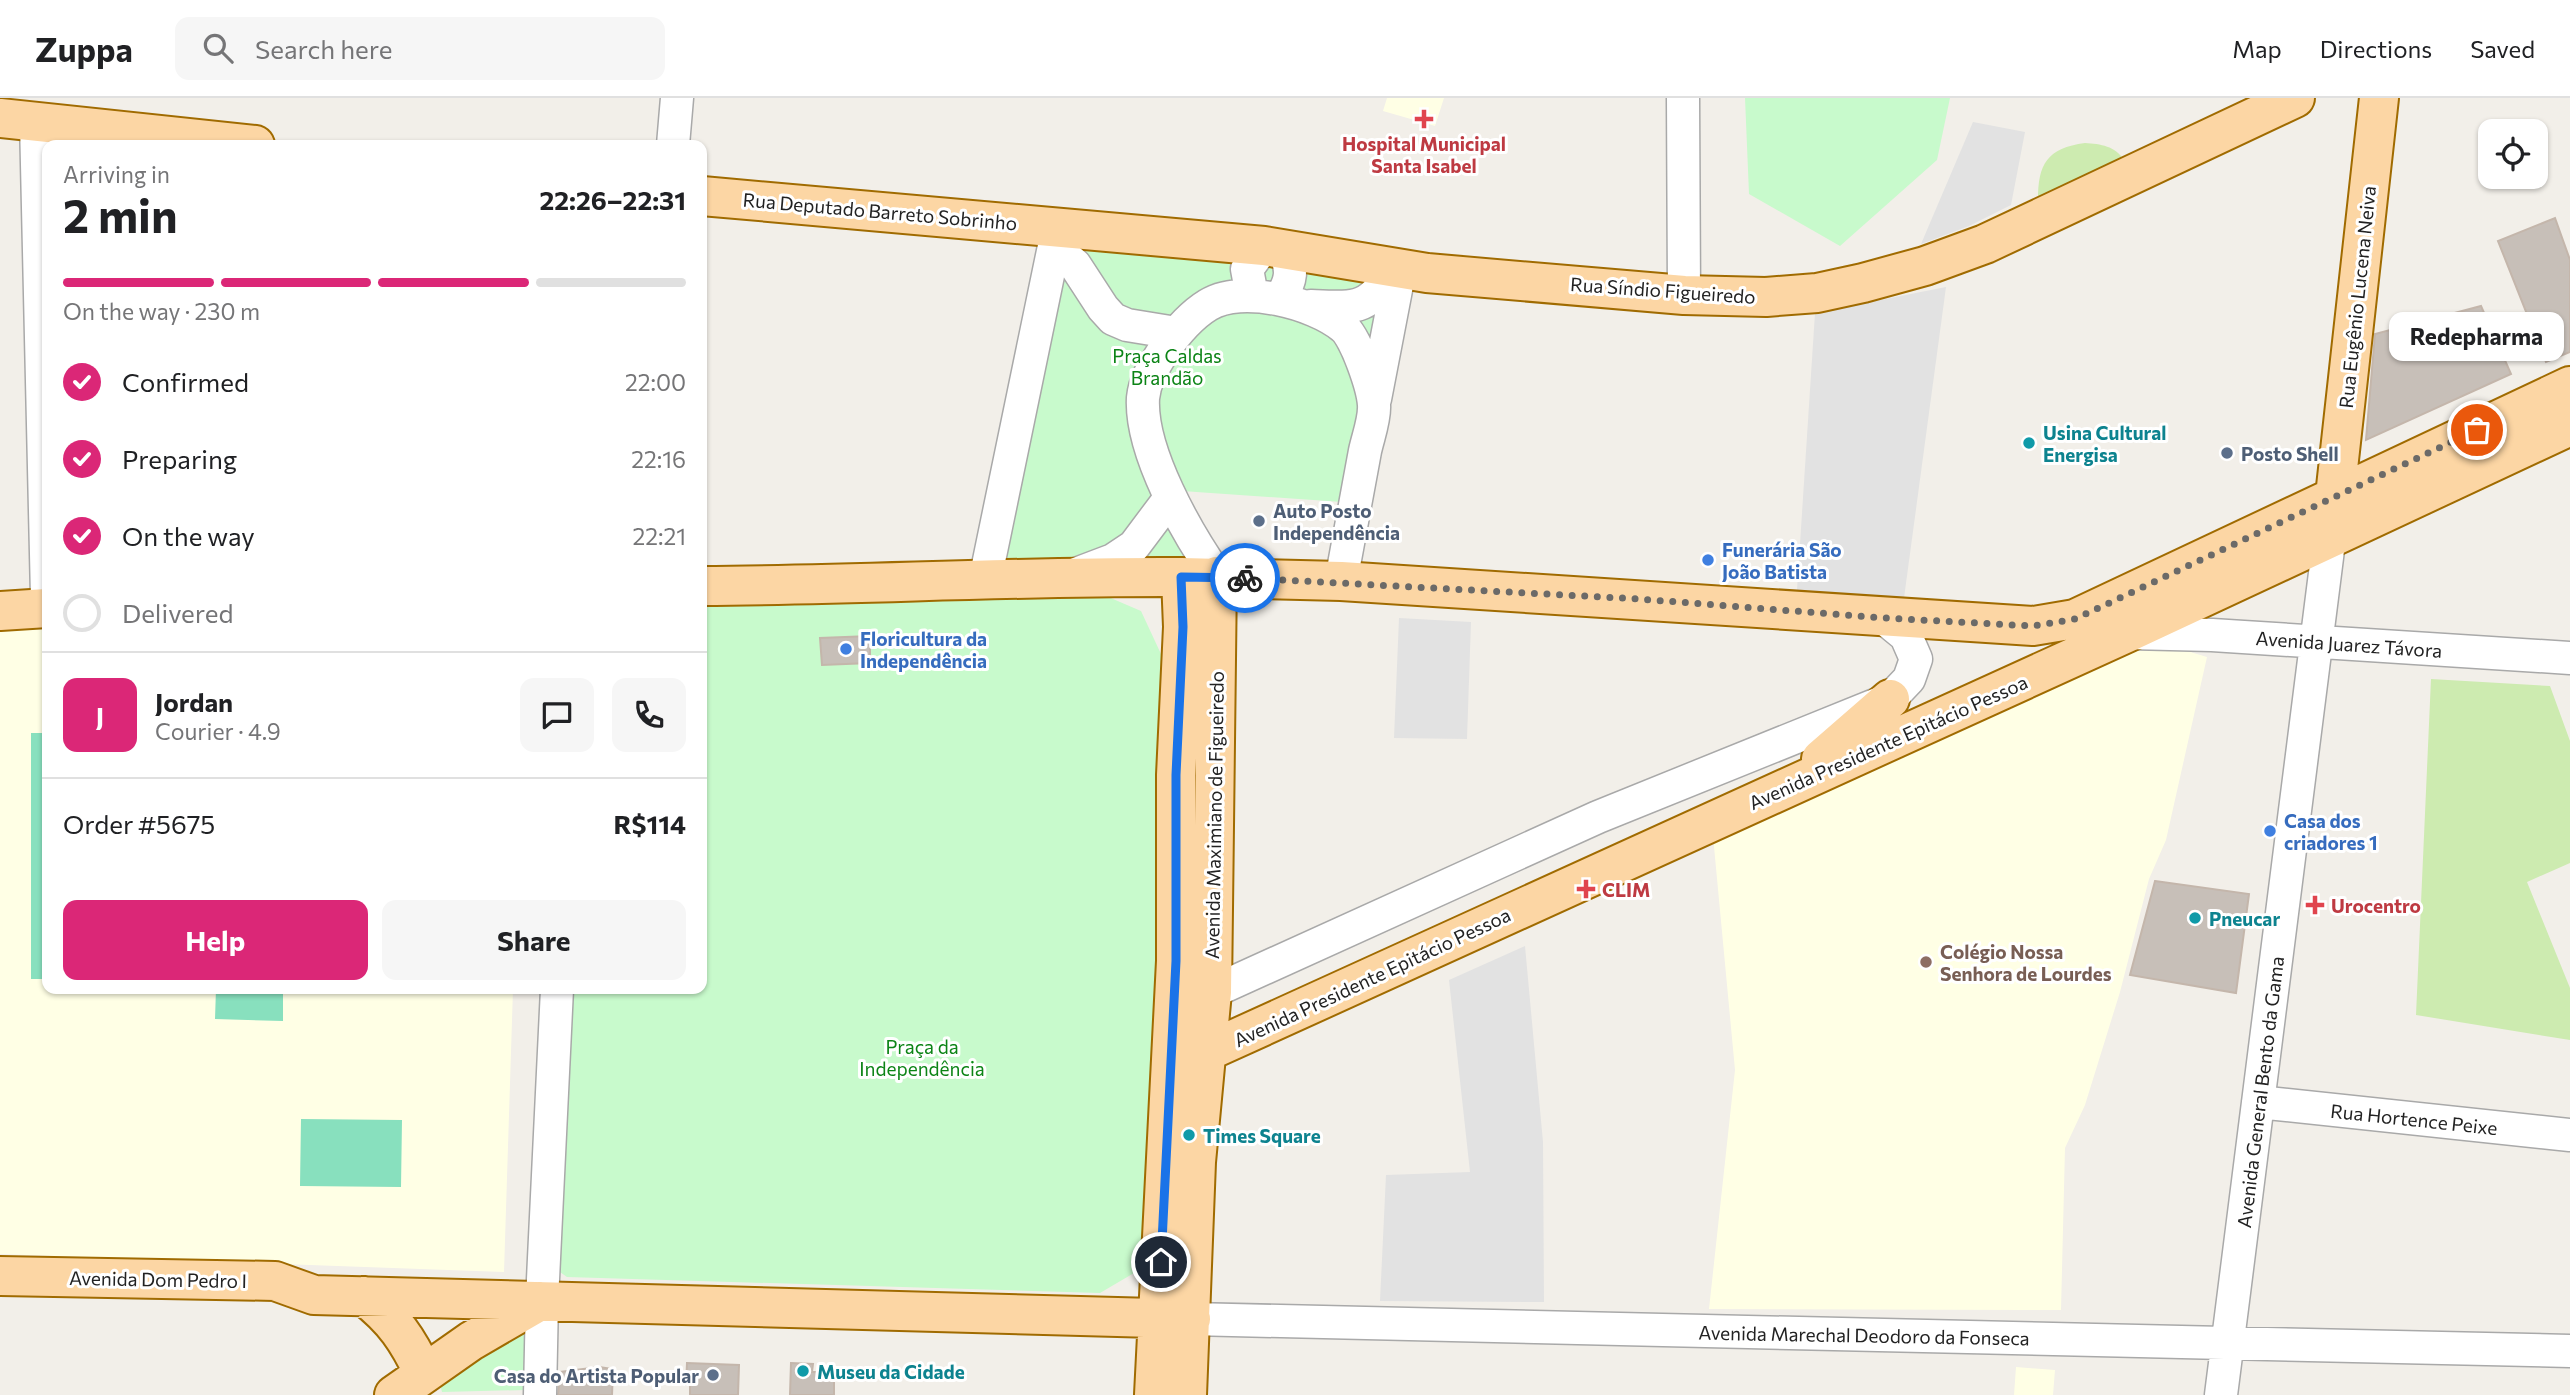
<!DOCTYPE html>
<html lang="en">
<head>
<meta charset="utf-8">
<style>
  body { margin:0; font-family:Commissioner,sans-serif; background:#f6f6f6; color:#202124; height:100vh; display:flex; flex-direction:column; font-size:26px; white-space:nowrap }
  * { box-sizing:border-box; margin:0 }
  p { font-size:23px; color:#757577 }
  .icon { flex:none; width:38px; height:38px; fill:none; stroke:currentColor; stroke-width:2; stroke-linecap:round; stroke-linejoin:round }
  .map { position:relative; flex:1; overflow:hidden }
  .details { position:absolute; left:42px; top:42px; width:665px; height:854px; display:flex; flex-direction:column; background:#fff; border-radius:14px; box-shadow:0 2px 5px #0004 }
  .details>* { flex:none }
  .controls { position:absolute; left:2478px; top:21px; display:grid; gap:14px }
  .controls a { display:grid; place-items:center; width:70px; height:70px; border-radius:14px; background:#fff; box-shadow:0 2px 5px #0004; font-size:35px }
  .pin { position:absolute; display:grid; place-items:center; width:60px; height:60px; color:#fff; margin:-30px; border:4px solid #fff; border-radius:50%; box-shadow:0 2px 7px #0007 }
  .courier { position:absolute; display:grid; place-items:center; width:70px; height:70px; margin:-35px; border:5px solid #1a73e8; border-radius:50%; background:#fff; color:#222; box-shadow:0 2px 9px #0007 }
  .bubble { position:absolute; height:49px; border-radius:14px; background:#fff; box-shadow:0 2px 5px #0004; font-size:23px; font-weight:700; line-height:49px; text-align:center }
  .head em { font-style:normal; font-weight:700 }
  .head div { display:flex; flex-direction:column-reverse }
  .head { display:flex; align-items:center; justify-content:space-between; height:119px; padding:0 21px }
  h1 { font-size:46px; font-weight:700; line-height:52px }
  .bar { display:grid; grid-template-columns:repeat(4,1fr); gap:10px 7px; align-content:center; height:84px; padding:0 21px }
  .bar i { height:9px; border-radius:5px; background:#e0e0e0 }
  .bar .on { background:#db2777 }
  .bar p { grid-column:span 4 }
  .line { display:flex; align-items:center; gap:18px; padding:0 21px; border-top:2px solid #e0e0e0 }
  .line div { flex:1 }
  .round { display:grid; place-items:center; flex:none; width:74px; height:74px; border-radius:14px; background:#f6f6f6 }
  ol { padding:0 21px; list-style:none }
  li { display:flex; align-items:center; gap:21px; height:77px }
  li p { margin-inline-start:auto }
  li .icon { padding:7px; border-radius:50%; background:#db2777; color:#fff; stroke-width:4 }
  li:last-child { color:#757577 }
  li i { width:38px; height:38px; border:4px solid #e0e0e0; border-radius:50% }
  .button { display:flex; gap:14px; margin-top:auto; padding:14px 21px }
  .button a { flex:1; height:80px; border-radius:14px; background:#db2777; color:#fff; font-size:28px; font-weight:700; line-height:80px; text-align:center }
  .button a+a { background:#f6f6f6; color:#202124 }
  header { display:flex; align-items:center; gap:42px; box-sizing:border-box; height:98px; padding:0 35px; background:#fff; border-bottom:2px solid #e0e0e0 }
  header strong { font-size:33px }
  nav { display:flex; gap:38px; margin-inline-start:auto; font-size:24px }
  .search { width:490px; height:63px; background:#f6f6f6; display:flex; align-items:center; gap:18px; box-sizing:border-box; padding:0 24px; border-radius:14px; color:#757577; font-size:26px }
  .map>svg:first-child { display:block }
</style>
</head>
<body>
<header>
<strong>Zuppa</strong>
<div class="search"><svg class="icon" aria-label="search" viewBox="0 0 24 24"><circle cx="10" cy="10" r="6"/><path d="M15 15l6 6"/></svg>Search here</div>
<nav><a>Map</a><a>Directions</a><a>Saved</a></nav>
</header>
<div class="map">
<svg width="2570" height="1297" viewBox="0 0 2570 1297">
  <rect width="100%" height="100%" fill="#f2efe9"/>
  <path fill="#ffffe5" d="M1387 0H1444L1435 28 1383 13Z
    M47 530V891H513L504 1174 0 1156V531Z
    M2165 550 2187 553 2207 559 2166 742 2149 781 2120 894 2085 1007 2065 1050 2061 1212 1709 1211 1735 972 1713 738 2127 552Z
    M2016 1269 2055 1272 2053 1297H2014Z"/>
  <path fill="#cdebb0" d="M2085 45C2101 46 2115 48 2124 62L2038 102C2038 66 2047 50 2085 45Z
    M2431 581 2550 588 2570 643V765L2527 784 2570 890V942L2416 917Z"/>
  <path fill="#c8facc" d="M1745 0H1950L1937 62 1840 148 1749 96Z
    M1059 129 1395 171 1342 404 1182 393 1193 464 1001 470Z
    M1099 495 1141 513 1161 556 1164 674 1145 1147 1134 1175 1100 1195 567 1179 557 1172 562 891H702V505Z
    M536 1228 525 1292 442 1294 437 1274Z"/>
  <path fill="#88e0be" d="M31 635H47V881H31Z
    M216 891H283V923L215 921Z
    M301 1021 402 1022 401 1089 300 1088Z"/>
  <path fill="#e2e2e2" d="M1973 24 2025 34 2011 107 1969 128 1921 146Z
    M1946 189 1904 500 1797 492 1815 215Z
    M1399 520 1471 524 1467 641 1394 640Z
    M1525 848 1543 1044 1544 1204 1380 1203 1386 1077 1470 1074 1449 882Z"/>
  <path fill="#c7bfb8" stroke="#c4b6ab" stroke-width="2" d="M2555 120 2570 162V254L2546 264 2498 143Z
    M2481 208 2511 276 2366 342 2375 236Z
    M870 538V565L822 567 820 540Z
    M2155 783 2249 796 2236 895 2130 877Z
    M687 1265 739 1267 738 1297H690V1287H686Z
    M791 1265 813 1266 812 1274H834V1297H790Z
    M599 1269 613 1271 612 1297H558L560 1274Z"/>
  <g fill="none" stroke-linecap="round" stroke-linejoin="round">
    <defs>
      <path id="minor" d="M1683 0 1684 197
        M36 23 47 499
        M673 47 677 0
        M1054 149 1075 167 1103 210 1113 221 1127 227 1176 235
        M1252 198 1247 171 1264 148
        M1280 201C1292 182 1293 172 1284 152
        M1311 208C1358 210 1368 212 1395 171
        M1375 301 1400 171
        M1076 476 1113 462 1134 448 1170 400
        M1217 478C1187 435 1140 354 1143 300 1145 281 1154 268 1164 252 1176 235 1190 218 1208 207 1242 186 1314 205 1343 229 1356 239 1373 290 1374 307 1375 321 1368 339 1365 353 1357 397 1349 440 1341 483
        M985 482 1058 129
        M2129 535 2212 537 2570 560
        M1212 894 1598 719 1890 601 1909 581 1916 561 1906 538 1884 520
        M2258 1004 2570 1037
        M1191 1221 2570 1253
        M540 1297 542 1202 557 891
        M2221 1297 2332 420"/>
      <path id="major" d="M0 20 255 47
        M702 98 1264 148 1427 175 1684 197 1766 199 1817 195 1863 185 1925 168 1985 146 2295 0
        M2335 398 2379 0
        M702 488C862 487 1021 478 1181 479
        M0 513 47 510
        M1821 661 1890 601
        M1204 955 2127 535 2570 328
        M0 1178 275 1183 314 1197 1191 1221
        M364 1198C394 1221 408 1242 424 1276
        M394 1297 471 1243 540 1203
        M1154 1297 1176 863V677L1183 529 1181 479 1341 483 2033 528 2075 521 2570 288
        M1187 1297 1196 1064 1212 894 1217 478"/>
    </defs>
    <use href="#minor" stroke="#a9a9a9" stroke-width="35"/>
    <use href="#major" stroke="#a06b00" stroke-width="42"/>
    <use href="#minor" stroke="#fff" stroke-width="32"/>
    <use href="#major" stroke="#fcd6a4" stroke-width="38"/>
  </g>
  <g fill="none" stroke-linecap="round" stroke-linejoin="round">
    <path stroke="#6b6a68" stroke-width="7" stroke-dasharray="0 12.6" d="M1245 480 1639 501 1884 520 2033 528 2075 521 2477 332"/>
    <path stroke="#1a73e8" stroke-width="9" d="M1161 1164 1176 863V677L1183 529 1181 479 1245 480"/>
  </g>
  <g fill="#e0444e" stroke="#fff" stroke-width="2.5">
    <path d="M1420.5 10.5h7v7h7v7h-7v7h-7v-7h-7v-7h7z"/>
    <path d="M1582.5 780.5h7v7h7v7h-7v7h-7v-7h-7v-7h7z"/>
    <path d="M2311.5 796.5h7v7h7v7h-7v7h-7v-7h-7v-7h7z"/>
  </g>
  <g fill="#0f9aa8" stroke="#fff" stroke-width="2.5">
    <circle cx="2029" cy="345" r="7"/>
    <circle cx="2195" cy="820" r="7"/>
    <circle cx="1189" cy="1037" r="7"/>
    <circle cx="803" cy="1273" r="7"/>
  </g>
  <g fill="#5c6f8a" stroke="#fff" stroke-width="2.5">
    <circle cx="2227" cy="355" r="7"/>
    <circle cx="1259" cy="423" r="7"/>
    <circle cx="713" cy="1277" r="7"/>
  </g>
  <g fill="#3f7fe0" stroke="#fff" stroke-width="2.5">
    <circle cx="1708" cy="462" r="7"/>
    <circle cx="846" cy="551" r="7"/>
    <circle cx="2270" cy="733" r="7"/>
  </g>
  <circle fill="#8d6e63" stroke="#fff" stroke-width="2.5" cx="1926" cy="864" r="7"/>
  <g text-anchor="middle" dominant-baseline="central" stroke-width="6" stroke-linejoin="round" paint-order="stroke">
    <g font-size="19" font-weight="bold" fill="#be3a42" stroke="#fff" text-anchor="start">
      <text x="1424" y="45" text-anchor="middle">Hospital Municipal<tspan x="1424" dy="22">Santa Isabel</tspan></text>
      <text x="1602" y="791">CLIM</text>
      <text x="2331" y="807">Urocentro</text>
    </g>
    <g font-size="19" fill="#222" stroke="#fff">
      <text transform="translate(880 113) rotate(5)">Rua Deputado Barreto Sobrinho</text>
      <text transform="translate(1663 192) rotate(4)">Rua Síndio Figueiredo</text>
      <text transform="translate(2357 199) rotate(-84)">Rua Eugênio Lucena Neiva</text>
      <text transform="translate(2349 546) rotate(4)">Avenida Juarez Távora</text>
      <text transform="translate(1888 644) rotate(-24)">Avenida Presidente Epitácio Pessoa</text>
      <text transform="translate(1214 717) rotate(-89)">Avenida Maximiano de Figueiredo</text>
      <text transform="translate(1372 879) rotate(-25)">Avenida Presidente Epitácio Pessoa</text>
      <text transform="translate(2260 994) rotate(-83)">Avenida General Bento da Gama</text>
      <text transform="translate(2414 1021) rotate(6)">Rua Hortence Peixe</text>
      <text transform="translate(158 1181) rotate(1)">Avenida Dom Pedro I</text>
      <text transform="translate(1864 1237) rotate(1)">Avenida Marechal Deodoro da Fonseca</text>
    </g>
    <g font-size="19" fill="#0c8416" stroke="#fff">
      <text x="1167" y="257">Praça Caldas<tspan x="1167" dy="22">Brandão</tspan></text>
      <text x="922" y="948">Praça da<tspan x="922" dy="22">Independência</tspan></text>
    </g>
    <g font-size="19" font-weight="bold" fill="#0d838f" stroke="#fff" text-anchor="start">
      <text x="2043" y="334">Usina Cultural<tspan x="2043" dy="22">Energisa</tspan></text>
      <text x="2209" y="820">Pneucar</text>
      <text x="1203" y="1037">Times Square</text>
      <text x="817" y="1273">Museu da Cidade</text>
    </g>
    <g font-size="19" font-weight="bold" fill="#4e5e75" stroke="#fff" text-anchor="start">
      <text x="2241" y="355">Posto Shell</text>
      <text x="1273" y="412">Auto Posto<tspan x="1273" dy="22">Independência</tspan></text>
      <text x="699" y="1277" text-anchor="end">Casa do Artista Popular</text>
    </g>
    <g font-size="19" font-weight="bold" fill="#366cbe" stroke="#fff" text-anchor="start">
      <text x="1722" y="451">Funerária São<tspan x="1722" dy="22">João Batista</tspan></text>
      <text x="860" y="540">Floricultura da<tspan x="860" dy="22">Independência</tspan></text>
      <text x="2284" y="722">Casa dos<tspan x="2284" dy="22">criadores 1</tspan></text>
    </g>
    <g font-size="19" font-weight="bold" fill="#785e54" stroke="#fff" text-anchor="start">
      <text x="1940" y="853">Colégio Nossa<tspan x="1940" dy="22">Senhora de Lourdes</tspan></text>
    </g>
  </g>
</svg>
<div class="controls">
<a><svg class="icon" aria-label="locate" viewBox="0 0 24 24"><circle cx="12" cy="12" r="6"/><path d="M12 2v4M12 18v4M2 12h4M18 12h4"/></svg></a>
</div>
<div class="pin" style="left:2477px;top:332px;background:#ea580c"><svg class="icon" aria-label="bag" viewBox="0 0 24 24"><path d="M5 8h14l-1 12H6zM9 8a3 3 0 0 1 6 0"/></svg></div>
<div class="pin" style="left:1161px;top:1164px;background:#1f2937"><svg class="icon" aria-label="home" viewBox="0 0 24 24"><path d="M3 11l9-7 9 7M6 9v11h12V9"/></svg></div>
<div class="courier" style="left:1245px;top:480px"><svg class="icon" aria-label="bike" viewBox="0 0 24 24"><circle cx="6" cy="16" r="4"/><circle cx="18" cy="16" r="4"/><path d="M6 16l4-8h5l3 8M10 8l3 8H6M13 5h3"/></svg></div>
<div class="bubble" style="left:2389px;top:214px;width:175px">Redepharma</div>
<section class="details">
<div class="head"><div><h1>2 min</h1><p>Arriving in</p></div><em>22:26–22:31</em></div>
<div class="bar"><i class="on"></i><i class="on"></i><i class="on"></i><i></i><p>On the way · 230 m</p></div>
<ol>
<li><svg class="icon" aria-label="check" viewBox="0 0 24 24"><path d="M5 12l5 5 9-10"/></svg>Confirmed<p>22:00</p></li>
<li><svg class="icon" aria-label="check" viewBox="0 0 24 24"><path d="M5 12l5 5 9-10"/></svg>Preparing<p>22:16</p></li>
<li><svg class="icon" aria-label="check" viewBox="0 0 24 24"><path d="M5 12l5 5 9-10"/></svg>On the way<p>22:21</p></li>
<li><i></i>Delivered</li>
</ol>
<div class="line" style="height:126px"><b class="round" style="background:#db2777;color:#fff">J</b><div><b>Jordan</b><p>Courier · 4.9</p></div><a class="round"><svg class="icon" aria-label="chat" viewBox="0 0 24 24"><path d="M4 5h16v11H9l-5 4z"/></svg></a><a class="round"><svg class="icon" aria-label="phone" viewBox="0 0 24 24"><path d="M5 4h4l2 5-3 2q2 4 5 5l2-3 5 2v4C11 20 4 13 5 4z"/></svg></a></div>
<div class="line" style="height:91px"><div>Order #5675</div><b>R$114</b></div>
<div class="button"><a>Help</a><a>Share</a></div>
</section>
</div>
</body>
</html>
